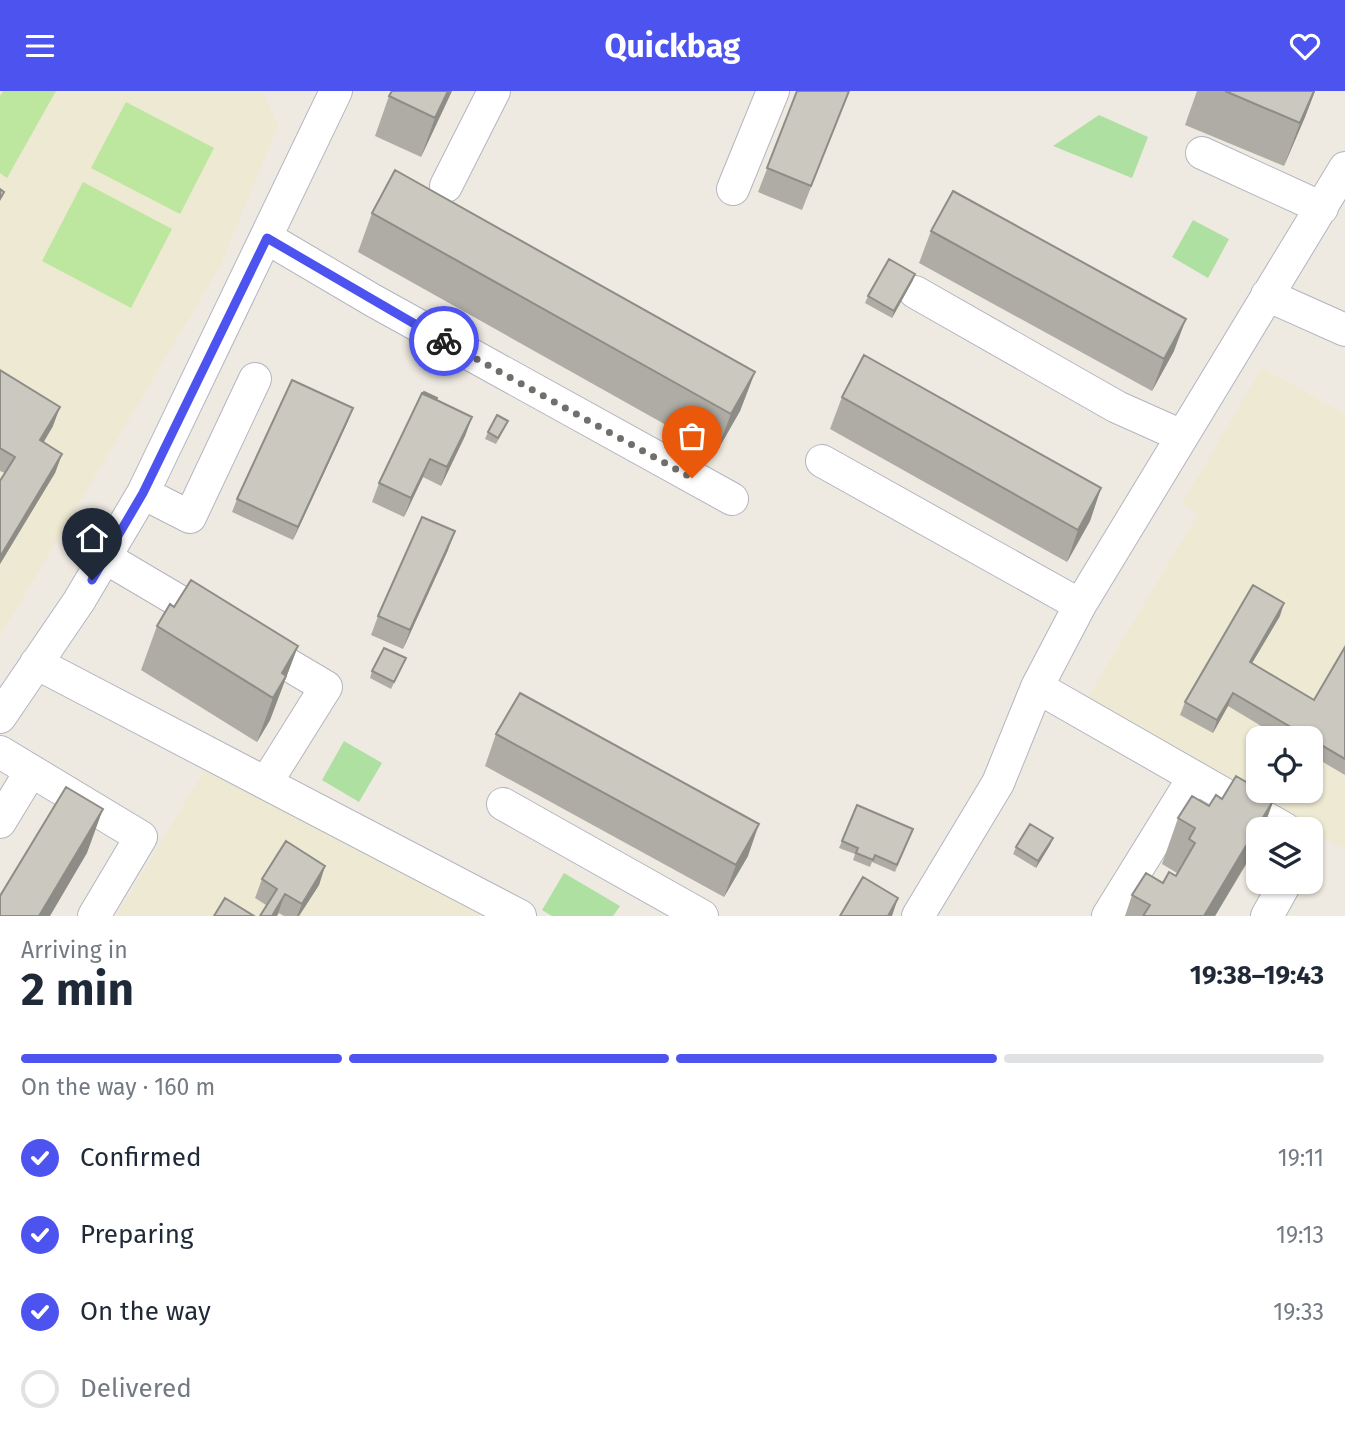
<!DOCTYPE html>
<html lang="en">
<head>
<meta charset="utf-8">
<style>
  body { margin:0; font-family:"Fira Sans",sans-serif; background:#f6f6f7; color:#1f2937; height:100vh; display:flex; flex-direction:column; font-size:26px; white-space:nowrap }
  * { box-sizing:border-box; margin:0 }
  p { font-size:23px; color:#747a83 }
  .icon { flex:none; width:38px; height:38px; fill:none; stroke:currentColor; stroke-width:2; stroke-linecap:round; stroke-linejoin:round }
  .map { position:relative; height:825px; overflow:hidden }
  .side { display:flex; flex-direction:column; background:#fff; flex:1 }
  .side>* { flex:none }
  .buttons { position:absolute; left:1246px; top:635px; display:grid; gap:14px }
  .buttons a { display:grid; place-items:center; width:77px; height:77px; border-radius:14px; background:#fff; box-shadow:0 2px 5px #0004; font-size:35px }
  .pin { position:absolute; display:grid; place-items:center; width:60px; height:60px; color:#fff; margin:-72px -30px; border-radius:50% 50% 50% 0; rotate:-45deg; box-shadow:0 0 7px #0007 }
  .pin .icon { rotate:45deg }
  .courier { position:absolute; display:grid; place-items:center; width:70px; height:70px; margin:-35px; border:5px solid #4d53ef; border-radius:50%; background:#fff; color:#222; box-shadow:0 2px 9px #0007 }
  .summary em { font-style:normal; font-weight:700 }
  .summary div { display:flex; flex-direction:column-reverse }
  .summary { display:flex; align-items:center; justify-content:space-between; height:119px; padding:0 21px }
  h1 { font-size:46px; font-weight:700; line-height:52px }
  .bar { display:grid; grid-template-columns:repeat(4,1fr); gap:10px 7px; align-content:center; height:84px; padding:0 21px }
  .bar i { height:9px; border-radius:5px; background:#e0e1e3 }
  .bar .current { background:#4d53ef }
  .bar p { grid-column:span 4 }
  ol { padding:0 21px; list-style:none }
  li { display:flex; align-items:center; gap:21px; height:77px }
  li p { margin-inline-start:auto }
  li .icon { padding:7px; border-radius:50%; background:#4d53ef; color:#fff; stroke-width:4 }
  li:last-child { color:#747a83 }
  li i { width:38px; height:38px; border:4px solid #e0e1e3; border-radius:50% }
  header { display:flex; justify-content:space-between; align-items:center; height:91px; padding:0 21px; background:#4d53ef; color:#fff; font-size:32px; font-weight:700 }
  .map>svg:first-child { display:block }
</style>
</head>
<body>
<header><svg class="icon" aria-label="menu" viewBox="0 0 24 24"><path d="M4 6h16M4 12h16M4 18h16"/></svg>Quickbag<svg class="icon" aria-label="heart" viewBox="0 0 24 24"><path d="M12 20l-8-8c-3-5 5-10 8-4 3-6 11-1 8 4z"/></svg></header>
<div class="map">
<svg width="1345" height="825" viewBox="0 0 1345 825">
  <rect width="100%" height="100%" fill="#eeeae1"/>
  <path fill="#eee9d2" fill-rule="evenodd" d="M0 0H262L278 34 221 174 0 545Z
    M1262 277 1345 323V759L1086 609 1198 423 1182 412ZM1258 648H1311V700H1258Z
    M207 675 493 825H116Z"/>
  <path fill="#aee0a2" d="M1099 24 1148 46 1132 87 1053 55Z
    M1193 129 1229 148 1208 187 1172 166Z
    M344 650 382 672 359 711 322 689Z
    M564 782 620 815 613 825H552L542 819Z"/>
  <path fill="#bde69f" d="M3 0H56L7 87 0 82V5Z
    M126 11 214 57 180 123 91 77Z
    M83 91 172 138 131 217 42 170Z"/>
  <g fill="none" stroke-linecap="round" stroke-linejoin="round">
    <defs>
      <path id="minor" d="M1202 62 1322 117
        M446 95 494 0
        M733 98 773 0
        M267 147 374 210 732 408
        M915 201 1117 316 1182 345
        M1267 204 1345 239
        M822 370 1080 514
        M143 402 190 426 255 288
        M106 467 216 532
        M255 554 326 596 266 692
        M36 572 520 825
        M1037 596 1285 738
        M0 626 79 510 143 402 336 0
        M0 661 141 746 94 825
        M503 713 702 825
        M0 731 31 680
        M918 825 998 692 1037 596 1080 514 1345 77
        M1108 825 1194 686
        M1267 825 1286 791"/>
    </defs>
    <use href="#minor" stroke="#b4b5c0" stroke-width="34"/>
    <use href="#minor" stroke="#fff" stroke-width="32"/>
  </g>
  <path fill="#aeaca4" d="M452 0 421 66 375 45 389 5Z
    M797 0H849L802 119 758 101Z
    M1197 0H1315L1305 26 1284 75 1185 34Z
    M372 122 755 281 740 320 716 362 358 161Z
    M931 140 1174 260 1152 300 919 172Z
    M913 189 892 227 865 212 868 205Z
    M0 279 53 335 44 351 62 363 55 382 0 473V390L5 382 0 380Z
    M842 306 1101 397 1090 430 1067 471 830 338Z
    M436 309 472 326 465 345 441 395 423 386 404 426 372 411 379 392Z
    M348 330 293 449 232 421 237 408Z
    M505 336 496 353 485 348 488 341Z
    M448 459 403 558 371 544 378 525Z
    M174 516 298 555 270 629 257 651 141 579 157 535Z
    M1280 525 1252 572 1314 609 1345 556V684L1311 664V648H1283L1228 615 1213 642 1180 624 1185 611Z
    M403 574 391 598 370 587 372 580Z
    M496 643 748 765 724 806 485 675Z
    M1222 708H1274L1263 738H1258V754L1215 825H1125L1132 804 1163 792 1176 785 1177 782 1162 773 1178 727 1209 715Z
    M913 738 895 781 872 771 870 776 853 769 855 763 839 757 842 750Z
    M1053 747 1050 754 1036 777 1013 763 1016 756Z
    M325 775 319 794 299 825H284L279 822 277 825H260L266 814 255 807 262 788Z"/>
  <path fill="#8d8c86" d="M448 0H452L421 66 435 27Z
    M1314 0H1315L1305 26 1284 75 1300 32Z
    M915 183 913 189 892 227 894 220Z
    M1186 228 1174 260 1152 300 1164 268Z
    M755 281 740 320 716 362 731 323Z
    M60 316 53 335 33 368 40 349Z
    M353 317 348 330 293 449 298 436Z
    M472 326 465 345 441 395 447 376Z
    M62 363 55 382 0 473V466Z
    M430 368 423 386 404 426 411 407Z
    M1101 397 1090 430 1067 471 1078 439Z
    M455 440 448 459 403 558 410 539Z
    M1284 512 1280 525 1245 584 1250 571Z
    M298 555 270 629 257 651 282 582Z
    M1233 602 1228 615 1213 642 1217 629Z
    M1274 708 1263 738H1258V752L1215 825H1204Z
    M103 718 87 762 50 825H39Z
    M759 733 748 765 724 806 736 774Z
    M1053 747 1050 754 1036 777 1038 770Z
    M325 775 319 794 299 825H297L302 813Z
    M285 803 277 825H272Z
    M898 807 892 825H888Z"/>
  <path fill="#cac8bf" stroke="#8d8c86" stroke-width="2" d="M392 0H448L435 27 389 5Z
    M797 0H849L811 95 767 77Z
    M1225 0H1314L1300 32Z
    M395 79 755 281 731 323 372 122Z
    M0 98 4 101 0 108Z
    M953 100 1186 228 1164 268 931 140Z
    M889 168 915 183 894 220 868 205Z
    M864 264 1101 397 1078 439 842 306Z
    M0 279 60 316 40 349 62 363 0 466V390L15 366 0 357Z
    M292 289 353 317 298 436 237 408Z
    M424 301 437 307 436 309 423 303Z
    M422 302 472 326 447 376 430 368 411 407 379 392Z
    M497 324 508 330 498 347 488 341Z
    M422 426 455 440 410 539 378 525Z
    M191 489 298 555 282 582 286 585 273 607 157 535 170 513 174 516Z
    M1253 494 1284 512 1250 571 1314 609 1345 556V668L1233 602 1217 629 1185 611Z
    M384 557 406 567 394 591 372 580Z
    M520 602 759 733 736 774 496 643Z
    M1236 685 1258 698V700H1261L1274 708 1204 825H1143L1150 814 1132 804 1146 782 1163 792 1169 781 1176 785 1195 752 1189 748 1195 737 1178 727 1192 705 1209 715 1216 704 1222 708Z
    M66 696 103 718 39 825H0V805Z
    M857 714 913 738 897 774 875 764 873 769 856 762 858 757 842 750Z
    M1030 733 1053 747 1038 770 1016 756Z
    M286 750 325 775 302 813 285 803 272 825H260L277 798 262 788Z
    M863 786 898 807 888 825H840Z
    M225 807 254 825H214Z"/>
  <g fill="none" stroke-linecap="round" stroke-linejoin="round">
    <path stroke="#716f6c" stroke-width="7" stroke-dasharray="0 12.6" d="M444 250 692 387"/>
    <path stroke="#4d53ef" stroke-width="9" d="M92 489 143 402 267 147 444 250"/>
  </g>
</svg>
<div class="buttons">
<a><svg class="icon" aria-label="locate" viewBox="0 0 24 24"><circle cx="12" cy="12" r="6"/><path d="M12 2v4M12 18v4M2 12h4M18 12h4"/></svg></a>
<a><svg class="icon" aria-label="layers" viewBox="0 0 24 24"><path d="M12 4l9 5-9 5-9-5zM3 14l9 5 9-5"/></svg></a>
</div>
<div class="pin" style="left:692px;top:387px;background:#ea580c"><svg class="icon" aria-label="bag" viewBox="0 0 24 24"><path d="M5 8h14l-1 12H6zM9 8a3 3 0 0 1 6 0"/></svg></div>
<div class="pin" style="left:92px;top:489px;background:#1f2937"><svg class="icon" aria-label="home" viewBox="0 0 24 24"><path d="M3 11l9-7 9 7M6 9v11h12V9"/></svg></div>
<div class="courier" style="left:444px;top:250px"><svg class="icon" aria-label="bike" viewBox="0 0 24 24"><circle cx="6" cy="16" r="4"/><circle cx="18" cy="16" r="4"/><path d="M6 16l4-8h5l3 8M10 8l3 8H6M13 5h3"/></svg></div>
</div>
<section class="side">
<div class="summary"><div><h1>2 min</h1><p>Arriving in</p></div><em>19:38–19:43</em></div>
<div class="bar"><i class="current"></i><i class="current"></i><i class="current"></i><i></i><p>On the way · 160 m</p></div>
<ol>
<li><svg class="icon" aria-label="check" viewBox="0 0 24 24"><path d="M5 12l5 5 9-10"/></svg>Confirmed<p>19:11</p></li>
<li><svg class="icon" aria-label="check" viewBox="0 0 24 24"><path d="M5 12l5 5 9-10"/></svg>Preparing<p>19:13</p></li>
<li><svg class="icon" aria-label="check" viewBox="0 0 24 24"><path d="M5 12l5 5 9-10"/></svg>On the way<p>19:33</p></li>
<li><i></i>Delivered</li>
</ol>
</section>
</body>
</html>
